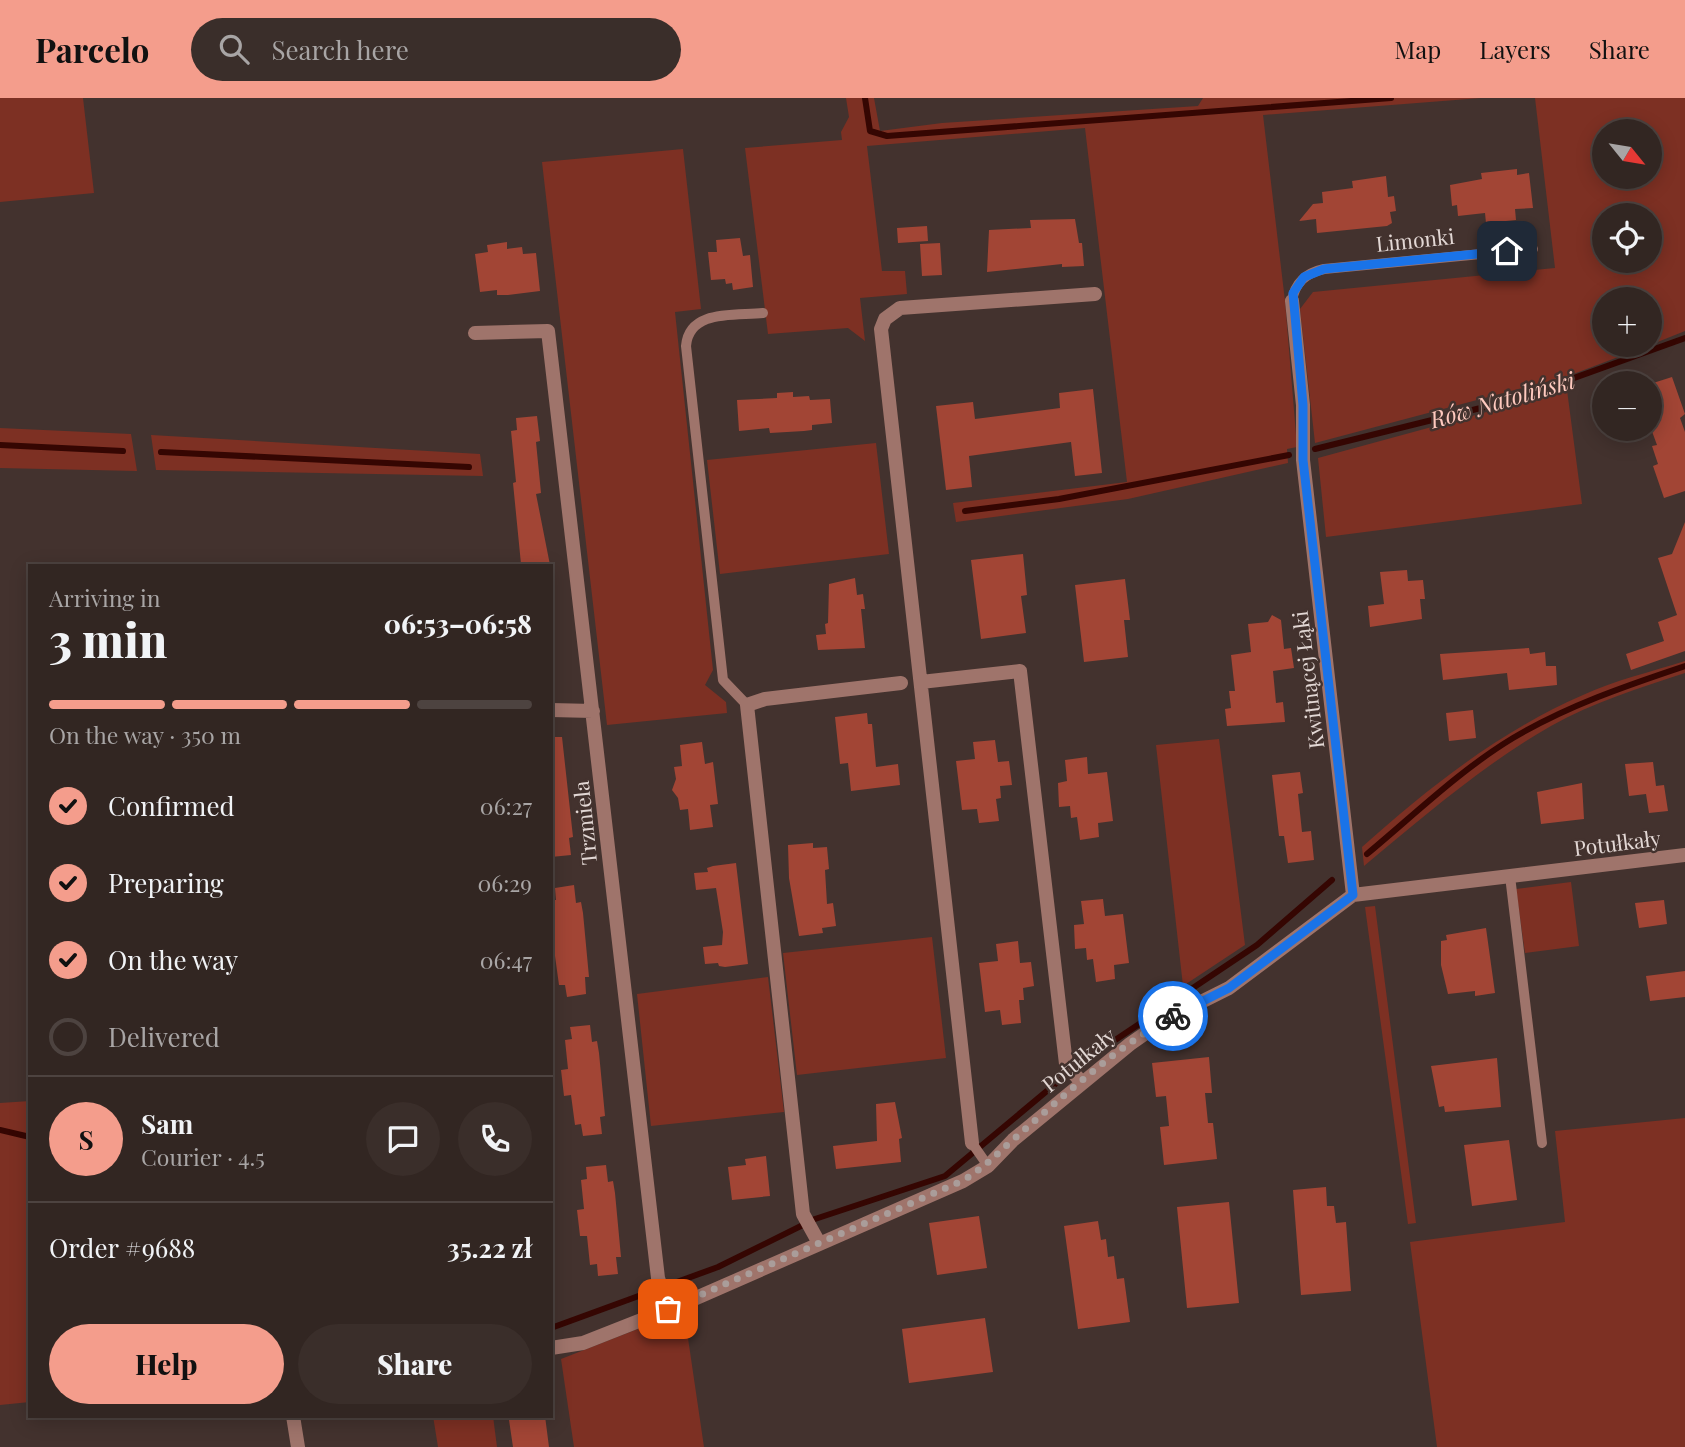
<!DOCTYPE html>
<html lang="en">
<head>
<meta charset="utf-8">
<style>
  body { margin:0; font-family:"Playfair Display",serif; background:#3a2e2a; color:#f1f3f6; height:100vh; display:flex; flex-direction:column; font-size:26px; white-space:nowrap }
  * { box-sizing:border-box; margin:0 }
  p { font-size:23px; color:#a8a5a5 }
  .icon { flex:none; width:38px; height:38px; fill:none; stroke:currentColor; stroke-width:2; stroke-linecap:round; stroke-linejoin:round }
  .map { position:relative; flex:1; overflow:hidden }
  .panel { position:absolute; left:28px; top:466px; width:525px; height:854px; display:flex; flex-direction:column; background:#322622; border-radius:0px; box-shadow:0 4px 18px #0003,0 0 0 2px #4d4340 }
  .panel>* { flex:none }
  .needle { width:46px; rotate:120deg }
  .buttons { position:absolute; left:1592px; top:21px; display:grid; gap:14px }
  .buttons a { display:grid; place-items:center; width:70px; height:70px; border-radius:50%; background:#322622; box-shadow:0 4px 18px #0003,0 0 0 2px #4d4340; font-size:35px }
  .pin { position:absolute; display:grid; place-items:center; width:60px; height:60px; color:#fff; margin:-30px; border-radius:14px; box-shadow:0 4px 10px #0006 }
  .courier { position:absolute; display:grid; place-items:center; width:70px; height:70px; margin:-35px; border:5px solid #1a73e8; border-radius:50%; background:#fff; color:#222; box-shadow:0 2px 9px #0007 }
  .head em { font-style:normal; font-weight:800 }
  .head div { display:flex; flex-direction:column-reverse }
  .head { display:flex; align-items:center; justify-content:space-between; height:119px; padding:0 21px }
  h1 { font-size:46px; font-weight:800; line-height:52px }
  .bar { display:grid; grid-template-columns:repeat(4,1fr); gap:10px 7px; align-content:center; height:84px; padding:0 21px }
  .bar i { height:9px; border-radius:5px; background:#4d4340 }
  .bar .current { background:#f49d8c }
  .bar p { grid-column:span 4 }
  .line { display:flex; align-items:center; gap:18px; padding:0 21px; border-top:2px solid #4d4340 }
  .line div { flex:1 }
  .round { display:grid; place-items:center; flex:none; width:74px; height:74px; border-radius:37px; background:#3a2e2a }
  ol { padding:0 21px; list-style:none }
  li { display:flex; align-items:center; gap:21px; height:77px }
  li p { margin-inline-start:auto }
  li .icon { padding:7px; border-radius:50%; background:#f49d8c; color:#111; stroke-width:4 }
  li:last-child { color:#a8a5a5 }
  li i { width:38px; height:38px; border:4px solid #4d4340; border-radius:50% }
  .cta { display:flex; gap:14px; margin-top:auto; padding:14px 21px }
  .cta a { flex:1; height:80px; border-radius:42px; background:#f49d8c; color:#111; font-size:28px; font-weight:800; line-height:80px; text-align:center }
  .cta a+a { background:#3a2e2a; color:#f1f3f6 }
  header { display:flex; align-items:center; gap:42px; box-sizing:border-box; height:98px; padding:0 35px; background:#f49d8c; color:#111 }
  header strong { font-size:33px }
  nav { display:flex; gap:38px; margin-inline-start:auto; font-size:24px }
  .search { width:490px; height:63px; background:#3a2e2a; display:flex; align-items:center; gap:18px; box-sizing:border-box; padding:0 24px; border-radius:38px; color:#a8a5a5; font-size:26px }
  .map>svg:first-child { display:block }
</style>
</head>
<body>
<header>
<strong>Parcelo</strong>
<div class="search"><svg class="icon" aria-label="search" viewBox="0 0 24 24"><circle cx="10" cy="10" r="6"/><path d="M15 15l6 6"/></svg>Search here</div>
<nav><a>Map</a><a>Layers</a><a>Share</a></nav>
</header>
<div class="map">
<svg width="1685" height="1349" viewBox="0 0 1685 1349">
  <rect width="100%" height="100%" fill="#43322e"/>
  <path fill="#7d3023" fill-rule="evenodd" d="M0 0H83L94 95 0 104Z
    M846 0H874L880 33 942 25 1198 8 1203 0H1481L1263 17 1285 203 1297 349 1287 351 1288 365 1128 401 956 424 953 405 1127 384 1085 30 867 48 882 173H905L907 196 860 200 865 243 848 230 768 236 745 50 842 42 841 34 849 19Z
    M1535 0H1685V233L1650 247V201H1605V247H1650L1568 278 1315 345 1300 211 1313 194 1555 170ZM1605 33H1650V79H1605ZM1605 117H1650V163H1605Z
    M683 51 701 211 675 214 713 572 705 587 726 604 727 615 607 627 542 64Z
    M1567 292 1582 406 1326 439 1318 360Z
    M0 330 131 336 137 373 0 370Z
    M151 337 480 356 483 378 156 372Z
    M876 345 889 456 720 476 707 362Z
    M1685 563V575C1640 590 1593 604 1551 628 1484 666 1423 719 1364 768L1362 749C1428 690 1500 633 1583 597 1615 582 1651 574 1685 563Z
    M1219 641 1245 847 1183 888 1156 647Z
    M1571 784 1579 848 1525 855 1516 791Z
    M1375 808 1416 1125 1408 1126 1365 809Z
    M932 839 946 960 797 977 783 855Z
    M768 879 784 1014 651 1028 637 896Z
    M30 1003V1304L0 1307V1005Z
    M1685 1020V1349H1437L1410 1144 1565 1124 1555 1033Z
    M684 1213 704 1349H574L561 1261Z
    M433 1318H493L497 1349H438Z"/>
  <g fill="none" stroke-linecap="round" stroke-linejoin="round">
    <path stroke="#350602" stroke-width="6" d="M865 0 870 33 887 38 1391 0
      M0 347 123 353
      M1315 351 1513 302 1685 240
      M161 354 469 369
      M965 413 1059 401 1289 357
      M1367 756C1414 717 1460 672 1513 640 1567 608 1625 588 1685 568
      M0 1032 30 1039
      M551 1230 718 1169 815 1121 945 1078 1078 967 1257 847 1332 782"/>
  </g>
  <path fill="#a24535" d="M1517 71V77L1529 75 1533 110 1515 111 1516 122 1486 125 1485 115 1458 118 1457 107 1452 108 1450 87 1482 81 1481 75Z
    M1386 78 1388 99 1394 98 1396 113 1390 114 1392 125 1387 128 1317 135 1316 121 1299 123 1313 106 1323 105 1322 94 1353 90 1352 83Z
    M1075 121 1079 145H1082L1084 168 1062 169V166L987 174 989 132 1031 130 1030 122Z
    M927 128 928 143 898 145 897 130Z
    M740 140 743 158 750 157 753 189 733 192 732 185 726 186 725 181 711 182 708 154H717L716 142Z
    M507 144V151L522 149 523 156 536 155 540 193 508 197H497V192L480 194 475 156 488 154 487 147Z
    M940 145 942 177 922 178 920 146Z
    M1672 279 1685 316 1680 320 1685 334V393L1664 400 1653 368 1658 366 1652 348 1657 347 1650 328V286Z
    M1093 291 1102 375 1075 378 1071 344 969 358 972 389 946 392 936 308 973 304 975 321 1060 310 1059 295Z
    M793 294V299L809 298 810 302 830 301 832 325 812 327V332L804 333 770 335 769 330 739 333 737 302 777 300V295Z
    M537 318 540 343 536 344 541 395 536 396 550 467 521 466 513 385 516 384 511 333 517 332 516 320Z
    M1685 424V553L1631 572 1626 556 1664 543 1658 524 1677 517 1658 460 1672 456Z
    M1023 456 1027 497 1021 498 1026 535 981 541 971 462Z
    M1407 472 1408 483 1423 482 1425 501H1420L1422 521 1370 529 1368 508 1384 506 1380 474Z
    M855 480 857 497 863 496 865 511H861L865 550 818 552 816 537 826 536 825 526 828 525 829 486Z
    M1125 481 1130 522H1124L1128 559 1084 564 1075 487Z
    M1272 517 1281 522 1284 551 1291 550 1294 570 1273 573 1276 605 1283 604 1285 624 1227 628 1225 611 1231 610 1229 593H1235L1231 557 1251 554 1248 526 1268 524Z
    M1529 550 1530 556 1545 554 1546 568H1556L1557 587 1509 592 1507 575 1443 582 1440 556Z
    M1473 612 1476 640 1449 643 1446 615Z
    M867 615 868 626H872L876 669 898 666 900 687 851 693 848 665 840 666 835 619Z
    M551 639H562L573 739 569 740 571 757 551 759Z
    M995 642 998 664 1009 663 1012 687 1000 688 1001 700 996 701 999 723 979 725 977 711 962 712 956 663 975 661 973 644Z
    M702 644 705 666 713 664 718 706 710 707 713 729 690 732 688 711 680 712 678 700 672 692 676 681 674 669 682 668 680 647Z
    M1087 659 1088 676 1107 674 1113 723 1098 725 1099 739 1080 742 1077 719 1071 720 1070 708 1059 709 1058 685 1067 683 1065 662Z
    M1653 664 1656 688 1664 687 1668 713 1649 715 1646 696 1629 698 1625 666Z
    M1300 674 1303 695 1298 696 1302 734 1311 733 1314 762 1288 765 1284 738H1279L1272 677Z
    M1582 685 1584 721 1541 726 1537 694Z
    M813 745V750L827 749 829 771 825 772 827 806 833 805 836 828 822 830 823 835 799 838 789 780 788 747Z
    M736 765 748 866 725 869 719 868 718 865 705 866 703 849 722 847 723 834 716 790 696 792 694 775 708 774 707 770 713 768Z
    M574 787 576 805 581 804 583 815 589 879H585L586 896 567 899 565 887H559L555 858H551V802H556L555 790Z
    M1103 801 1105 818 1123 816 1129 865 1114 867 1115 881 1096 884 1093 861 1087 862 1086 850 1075 851 1074 827 1084 826 1081 803Z
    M1664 802 1667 826 1639 830 1635 805Z
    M1486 830 1495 895 1475 898V893L1448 896 1441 867V843L1447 842 1446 837Z
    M1018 843 1020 865 1031 864 1034 888 1023 890 1024 902H1019L1021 925 1002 927 1000 912 985 914 979 865 998 863 996 846Z
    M1685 873V899L1650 903 1646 878Z
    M590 927 592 944 597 943 599 955 605 1018 600 1019 602 1036 583 1038 581 1026 575 1027 571 997 564 998 561 972 568 971 565 942 572 941 570 929Z
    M1209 959 1212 995H1205L1208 1025H1213L1217 1061 1164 1067 1160 1029 1169 1028 1166 998 1156 999 1152 965Z
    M1497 960 1501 1009 1445 1014 1444 1008 1439 1009 1431 968Z
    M895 1004 902 1040 899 1041 901 1064 836 1071 833 1048 877 1043 876 1006Z
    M1509 1042 1517 1102 1472 1108 1464 1047Z
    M766 1058 770 1098 732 1102 728 1069 746 1067 745 1061Z
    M606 1067 608 1084 613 1083 615 1095 621 1159H616L618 1176 598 1178 597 1166 590 1167 587 1138H580L577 1112 584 1111 581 1082 587 1081 586 1069Z
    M1326 1089 1327 1108H1334L1336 1125 1346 1124 1351 1193 1301 1197 1293 1092Z
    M1229 1104 1239 1205 1187 1210 1177 1109Z
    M979 1118 987 1170 937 1177 929 1125Z
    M1098 1123 1101 1142 1106 1141 1108 1159 1114 1158 1117 1181 1124 1180 1130 1224 1078 1231 1064 1128Z
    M985 1220 993 1274 909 1285 902 1231Z
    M528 1318H545L549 1349H513L509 1322Z"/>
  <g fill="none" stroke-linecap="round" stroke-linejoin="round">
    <path stroke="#9f746b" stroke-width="10" d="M1292 203C1295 184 1306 175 1324 171L1533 151
      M747 607 723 582 686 248C689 211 735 218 763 215
      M1510 778 1542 1045
      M972 1045 988 1068"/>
    <path stroke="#9f746b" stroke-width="14" d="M1292 203 1303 307V362L1353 797
      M475 235 548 233 658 1180 668 1211
      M921 584 1020 573 1066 966 1082 985
      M551 612 593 613
      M972 1045 881 231 885 221 900 210 1095 196
      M819 1145 803 1116 747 607 765 601 901 585
      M551 1250 583 1245 687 1204 963 1083 988 1068 1013 1042 1130 946 1163 923 1229 890 1353 797 1685 757
      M293 1318 298 1349"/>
  </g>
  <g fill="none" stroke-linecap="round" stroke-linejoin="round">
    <path stroke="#aa9d9a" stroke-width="7" stroke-dasharray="0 12.6" d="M668 1211 962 1083C984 1070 998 1055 1016 1039 1065 997 1116 949 1173 918"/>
    <path stroke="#1a73e8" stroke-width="9" d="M1173 918 1229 890 1353 797 1303 362V307L1293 195 1304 179 1324 171 1507 153"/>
  </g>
  <g text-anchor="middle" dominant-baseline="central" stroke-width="5" stroke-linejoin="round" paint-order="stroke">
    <g font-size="21" fill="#e2d7d4" stroke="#43322e">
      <text transform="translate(1415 141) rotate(-6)">Limonki</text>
      <text transform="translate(1307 582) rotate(-97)">Kwitnącej Łąki</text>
      <text transform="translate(584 725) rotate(-96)">Trzmiela</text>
      <text transform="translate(1617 744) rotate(-7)">Potułkały</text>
      <text transform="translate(1078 961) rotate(-39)">Potułkały</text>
    </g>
    <g font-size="23" font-style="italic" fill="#ffcabf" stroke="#43322e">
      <text transform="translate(1502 301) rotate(-16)">Rów Natoliński</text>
    </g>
  </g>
</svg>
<div class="buttons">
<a><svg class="needle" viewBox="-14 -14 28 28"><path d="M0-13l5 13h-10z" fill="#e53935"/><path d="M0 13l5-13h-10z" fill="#a8a5a5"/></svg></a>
<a><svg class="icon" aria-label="locate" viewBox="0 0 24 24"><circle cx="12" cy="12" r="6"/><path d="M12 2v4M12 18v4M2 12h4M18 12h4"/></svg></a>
<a>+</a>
<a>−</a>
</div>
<div class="pin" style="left:668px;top:1211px;background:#ea580c"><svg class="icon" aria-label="bag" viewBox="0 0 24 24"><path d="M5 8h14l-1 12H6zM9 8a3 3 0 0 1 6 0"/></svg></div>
<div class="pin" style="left:1507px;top:153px;background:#1f2937"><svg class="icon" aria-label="home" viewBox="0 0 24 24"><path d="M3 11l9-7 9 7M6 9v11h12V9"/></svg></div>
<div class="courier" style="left:1173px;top:918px"><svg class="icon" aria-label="bike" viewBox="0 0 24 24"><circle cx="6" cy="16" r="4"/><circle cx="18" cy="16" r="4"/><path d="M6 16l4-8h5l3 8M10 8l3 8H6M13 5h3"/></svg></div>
<section class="panel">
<div class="head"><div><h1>3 min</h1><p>Arriving in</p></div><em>06:53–06:58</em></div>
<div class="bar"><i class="current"></i><i class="current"></i><i class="current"></i><i></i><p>On the way · 350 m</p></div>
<ol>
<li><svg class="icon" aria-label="check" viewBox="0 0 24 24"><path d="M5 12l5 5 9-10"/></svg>Confirmed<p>06:27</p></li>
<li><svg class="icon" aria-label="check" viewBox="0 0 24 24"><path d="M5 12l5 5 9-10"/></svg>Preparing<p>06:29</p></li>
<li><svg class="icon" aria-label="check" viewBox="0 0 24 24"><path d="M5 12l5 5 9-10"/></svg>On the way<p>06:47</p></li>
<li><i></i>Delivered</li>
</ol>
<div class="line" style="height:126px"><b class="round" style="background:#f49d8c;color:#111">S</b><div><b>Sam</b><p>Courier · 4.5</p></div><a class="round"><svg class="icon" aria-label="chat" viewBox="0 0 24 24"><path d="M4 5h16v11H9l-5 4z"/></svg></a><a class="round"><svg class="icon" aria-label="phone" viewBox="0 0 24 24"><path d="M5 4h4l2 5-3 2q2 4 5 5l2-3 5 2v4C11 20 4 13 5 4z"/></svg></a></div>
<div class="line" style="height:91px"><div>Order #9688</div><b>35.22 zł</b></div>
<div class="cta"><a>Help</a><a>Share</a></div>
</section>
</div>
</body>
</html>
